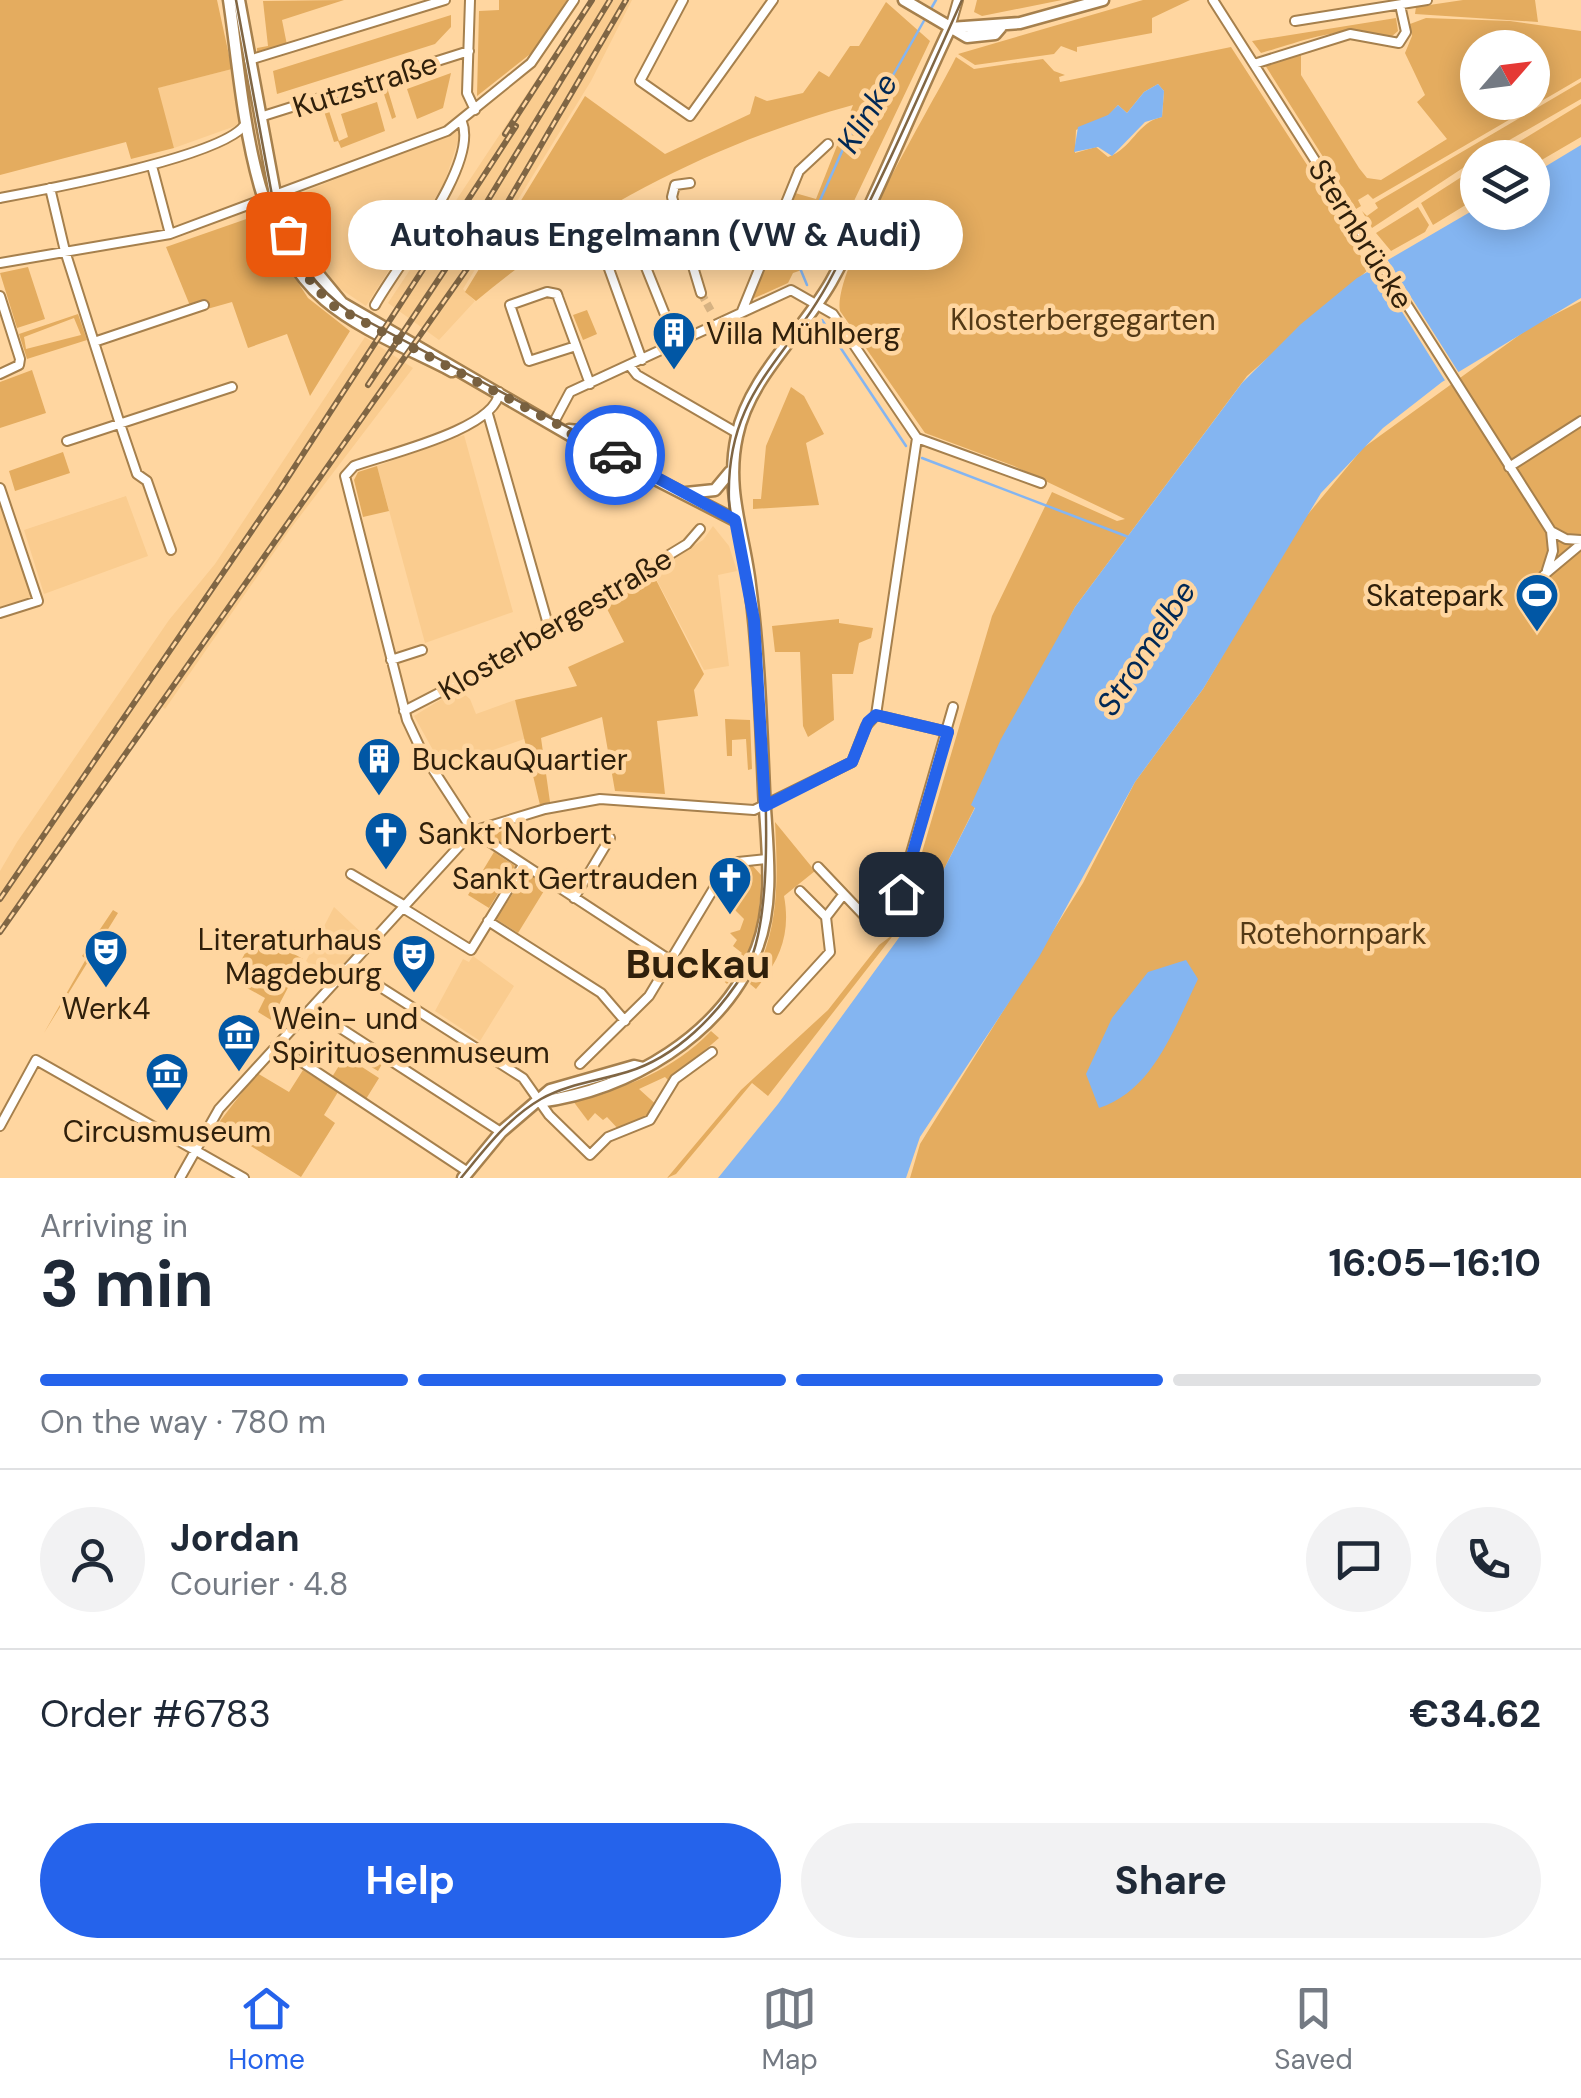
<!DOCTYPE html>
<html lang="en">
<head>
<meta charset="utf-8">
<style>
  body { margin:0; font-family:"DM Sans",sans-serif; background:#f2f2f3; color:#1f2937; height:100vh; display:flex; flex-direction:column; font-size:38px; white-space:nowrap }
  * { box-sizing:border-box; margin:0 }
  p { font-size:32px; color:#747a83 }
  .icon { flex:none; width:55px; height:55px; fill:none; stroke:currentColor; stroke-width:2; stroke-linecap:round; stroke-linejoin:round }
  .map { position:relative; height:1178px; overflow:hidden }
  .side { display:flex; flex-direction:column; background:#fff; flex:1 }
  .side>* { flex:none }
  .needle { width:65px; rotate:62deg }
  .buttons { position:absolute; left:1460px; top:30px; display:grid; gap:20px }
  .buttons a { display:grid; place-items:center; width:90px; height:90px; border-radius:50%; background:#fff; box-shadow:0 5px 25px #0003; font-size:50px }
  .pin { position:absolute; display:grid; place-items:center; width:85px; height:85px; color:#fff; margin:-42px; border-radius:20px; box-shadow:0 5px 15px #0006 }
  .courier { position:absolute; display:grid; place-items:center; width:100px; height:100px; margin:-50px; border:8px solid #2563eb; border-radius:50%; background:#fff; color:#222; box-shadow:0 2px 12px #0007 }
  .bubble { position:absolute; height:70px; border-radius:35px; background:#fff; box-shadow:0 5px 25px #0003; font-size:32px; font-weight:700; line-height:70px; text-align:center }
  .headline em { font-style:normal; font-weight:700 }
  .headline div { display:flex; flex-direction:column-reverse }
  .headline { display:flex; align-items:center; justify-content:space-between; height:170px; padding:0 40px }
  h1 { font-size:65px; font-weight:700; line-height:75px }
  .bar { display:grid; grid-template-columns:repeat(4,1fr); gap:15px 10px; align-content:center; height:120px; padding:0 40px }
  .bar i { height:12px; border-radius:8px; background:#e0e1e3 }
  .bar .selected { background:#2563eb }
  .bar p { grid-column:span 4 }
  .line { display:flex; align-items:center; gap:25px; padding:0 40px; border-top:2px solid #e0e1e3 }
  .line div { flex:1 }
  .round { display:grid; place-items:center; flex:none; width:105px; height:105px; border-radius:52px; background:#f2f2f3 }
  .cta { display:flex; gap:20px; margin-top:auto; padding:20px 40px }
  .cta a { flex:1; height:115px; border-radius:60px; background:#2563eb; color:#fff; font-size:40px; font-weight:700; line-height:115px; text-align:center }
  .cta a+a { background:#f2f2f3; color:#1f2937 }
  .tabs { display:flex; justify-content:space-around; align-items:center; height:140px; border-top:2px solid #e0e1e3; background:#fff; font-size:28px; color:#747a83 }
  .tabs a { display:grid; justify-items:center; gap:5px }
  .tabs .selected { color:#2563eb }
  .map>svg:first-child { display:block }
</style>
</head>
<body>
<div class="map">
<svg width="1581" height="1178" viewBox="0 0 1581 1178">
  <rect width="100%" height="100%" fill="#ffd6a0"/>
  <path fill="#facc8f" d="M589 0H632L591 81 463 289 475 301 439 340 388 303Z
    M232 69 241 124 174 148 157 88Z
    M463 126 444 184 366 306 336 286 298 235 283 201Z
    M365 337 413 368 291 528 165 709 161 706 7 926 0 922V871L17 842 169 620 215 564Z
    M464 435 513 612 425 643 377 466Z
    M126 496 148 556 44 594 24 530Z
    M0 501 32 598 0 608Z
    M713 526 729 546 737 571 718 575 729 666 704 670 652 571 703 540Z
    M458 689 470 699 476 714 515 700 527 738 443 768 414 716Z
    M334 907 367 938 328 982 306 961Z
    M473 956 514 986 480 1041 435 1011 463 959 469 962Z"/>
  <path fill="#e4ac5f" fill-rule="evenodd" d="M0 0H217L232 69 158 88 174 148 131 159 126 142 0 175Z
    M344 0 282 20 287 45 257 52V48L268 46 263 1Z
    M499 0H567L534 51 477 96 479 11 499 10Z
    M977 0H1062L982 16 974 12Z
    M1143 0H1190L1152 18V33L1077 47V52L1061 46 1054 54 975 65 958 54Z
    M1463 0H1535L1538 22 1415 14 1416 7Z
    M886 2 930 41 825 262 793 273 788 283 750 300 795 193 816 199 853 105C715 143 585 209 476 301L465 292 585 96 665 154 750 114 755 96 767 101 803 93 819 71 829 77 850 46H859Z
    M451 15V27L435 44 277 94 273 71Z
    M1396 18 1398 31 1391 37C1336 25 1314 38 1261 53L1252 41Z
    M1426 18 1510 21 1581 31V78L1373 199 1368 194 1358 200 1361 206 1356 209 1265 65 1301 52V75L1359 168 1367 178 1381 180 1447 139 1417 102 1425 95 1405 53 1412 36 1410 24ZM1478 48H1532V102H1478Z
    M1231 47 1340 216 1368 270 1247 376 1075 607 944 869 923 901 909 896 992 616 1052 492 1117 521 1125 519 1014 466 925 433 840 311C831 271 934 102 956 57L974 69 1043 59 1054 71 1065 75 1059 77 1060 82ZM1158 84 1164 91 1162 117C1137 122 1132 149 1108 157L1096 147 1075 153 1076 130 1109 115 1118 105 1127 113 1144 92Z
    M451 73 443 108 417 119 407 89Z
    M1581 82V99L1478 158 1372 228 1362 211 1367 216 1378 208 1375 203Z
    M386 84 396 117 392 119 382 88 327 105 339 141 348 137 341 114 377 102 385 131 341 148 338 141 334 142 322 105Z
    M1581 104V137L1533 165 1532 158 1494 157Z
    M1477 167V198L1433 225 1421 203Z
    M1418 207 1429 225 1425 232 1391 251 1376 233Z
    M255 216 308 298 350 331 310 396 287 334 248 348 232 302 193 313 166 247Z
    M28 267 45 319 17 328 0 273Z
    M1581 301V1178H910L920 1144 1083 883 1135 782 1203 689 1299 525 1363 448 1532 326Z
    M587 310 597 334 583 340 573 315Z
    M78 314 87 340 27 359 19 334ZM74 318 81 335 26 349 24 337Z
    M32 370 46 413 0 428V382Z
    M791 387 804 396 824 434 806 443 819 505 753 509V499H761L766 446Z
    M63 452 70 473 15 491 9 471Z
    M377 466 389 511 363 517 354 480 358 472Z
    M652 572 704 674 694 690 698 716 657 721 665 794 615 791 602 717 541 738 550 802 540 805 515 700 577 686 568 667 624 642 604 603Z
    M839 619V623L873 628 871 638 859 643 853 674H832L834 720 808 737 803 726 800 652H775L772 626Z
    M725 719 750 720 752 769 748 770 746 739 732 740V756H727Z
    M523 821 508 848 491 836Z
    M775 822 815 871 784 896C791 934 780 960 756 989L750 984C780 931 778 881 775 822Z
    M494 852 515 866 489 908 468 895Z
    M751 864 761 875C760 917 757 952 727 984L718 976 742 953 733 946 737 940 730 933 740 930 744 919 717 892 736 867Z
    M527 872 547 886 518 933 496 919Z
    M113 910 118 913 44 1033 86 959 82 956Z
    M256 933 303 959 271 1020 258 1012 265 998 231 979Z
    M895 933 768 1096 752 1083 676 1174 667 1178 741 1090 828 1010 879 945Z
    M711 1031 719 1038 669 1081 665 1077 639 1089 660 1108 650 1120 620 1131 607 1117 603 1120 595 1113 588 1121 573 1101C627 1087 671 1072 711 1031Z
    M355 1041 385 1059 378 1071 348 1053Z
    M345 1056 379 1078 366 1099 332 1077Z
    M303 1070 338 1092 324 1115 335 1123 301 1177 217 1125 257 1073 289 1092Z"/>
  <path fill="#84b5f1" d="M1158 84 1164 91 1162 117 1145 122 1112 156 1098 147 1074 152 1078 127 1108 115 1118 105 1127 113 1144 92Z
    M1581 145V298L1442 382 1383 428 1321 493 1203 689 1135 782 1039 957 920 1137 906 1178H718L778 1104 898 939 944 869 975 808 971 805 1001 739 1075 607 1242 383 1301 324 1357 278 1477 208 1478 212H1532L1533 174Z
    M1186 960 1198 979C1174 1028 1154 1090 1099 1108L1086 1074 1112 1018 1148 972Z"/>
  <path fill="#ffd6a0" d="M1389 251 1387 259 1459 373 1465 372 1443 387 1446 382 1374 267 1368 270 1366 266Z"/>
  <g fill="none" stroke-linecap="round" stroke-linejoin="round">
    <path stroke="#84b5f1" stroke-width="2.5" d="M929 12 936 0
      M807 285 795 256 848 138 880 98 925 19
      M822 320 906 446
      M922 458 1131 538"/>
    <path stroke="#d6b282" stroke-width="8" stroke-dasharray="8 4" stroke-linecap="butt" d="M701 293 711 311"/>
    <defs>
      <path id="street" d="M470 0 467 93 475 110
        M683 0 640 81 690 116 773 0
        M1213 0 1551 531 1566 539 1581 540
        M1295 21 1427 0
        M950 28 958 0
        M249 60 445 0
        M1254 64 1350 34 1399 43 1406 32 1400 5
        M260 117 469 51
        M152 166 170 234
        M690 183 675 185 672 197 701 293
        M50 188 65 251 120 424 137 474 147 481 171 550
        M0 198C43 190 228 156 246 123
        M609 252 604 255 642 360
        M578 260 604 255
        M0 263 170 234 447 131 531 63 574 0
        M635 263 643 260 676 342
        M0 296 20 359 19 365 0 374
        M375 305C397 265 479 165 462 122
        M742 311 799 171 828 144
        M94 342 204 305
        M576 346 529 361 510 305 547 292 557 294 558 297 590 384
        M630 366 637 375 737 433
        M499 392C497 429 387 454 354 466L345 476 407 720 423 754 473 831 670 960
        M488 414 549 628
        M554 422 570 392 791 290 833 314 917 438 1041 483
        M67 441 232 387
        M1509 467 1581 421
        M0 488 38 601 0 613
        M1547 570 1553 551 1551 531
        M1544 575 1581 544
        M391 660 422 650
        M404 711 464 680 687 544 700 529
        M876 715 948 732
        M473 831 545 809 600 799 754 810 852 762 866 726 876 715 917 438
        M818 867 874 926 883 930 890 926 953 707
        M351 874 405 906
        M574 898 610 838
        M403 908 471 950 523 865
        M826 917 843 895
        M488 921 601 993 625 1021
        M349 967 523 1078 549 1115 590 1155 608 1137 650 1120 675 1079 712 1052
        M311 1009 501 1132
        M778 1009 830 952 826 917 800 891
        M276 1045 468 1172
        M580 1064 649 996 723 873 738 862 767 859
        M0 1126 36 1060 244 1178
        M180 1178 219 1109 473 831"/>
      <path id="secondary" d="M229 0C243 93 248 235 325 300 360 330 410 349 452 371
        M239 0 278 210 295 246 342 303 575 438 735 520
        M904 0 967 37 995 34 1001 27
        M950 28 1020 23 1103 0
        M569 430 578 431 610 452
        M686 493 715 490 730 472
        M539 1102C628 1090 723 1036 757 948 776 898 766 841 764 790 761 722 759 653 750 585 744 533 725 490 737 436 749 377 802 333 831 282 876 201 910 112 950 28
        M463 1178 501 1132 550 1090 634 1066 643 1068"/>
    </defs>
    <use href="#street" stroke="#a6804d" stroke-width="12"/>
    <use href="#secondary" stroke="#a6804d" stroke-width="15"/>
    <use href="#street" stroke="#fff" stroke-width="8"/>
    <use href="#secondary" stroke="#fff" stroke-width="10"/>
    <path stroke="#806644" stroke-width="2.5" d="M236 0 276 217C291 252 317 290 350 312L719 507 737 524
      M461 1178C485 1149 508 1118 541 1099 568 1084 598 1081 627 1072 677 1057 718 1014 745 971 785 907 758 663 746 582 742 555 730 529 729 501 725 391 789 360 833 274 880 185 921 91 962 0"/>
    <defs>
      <path id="rail" d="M505 134 592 0
        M368 385 454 256 610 0
        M0 899 279 491 516 126
        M0 932 478 253 626 0"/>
    </defs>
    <use href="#rail" stroke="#806644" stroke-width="6"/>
    <use href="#rail" stroke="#ffd6a0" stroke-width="2.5" stroke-dasharray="8" stroke-linecap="butt"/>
  </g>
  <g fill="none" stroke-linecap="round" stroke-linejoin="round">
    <path stroke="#78603f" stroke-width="10" stroke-dasharray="0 18" d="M288 234 274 197 263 201 284 249 330 304 568 430 575 438 615 455"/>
    <path stroke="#2563eb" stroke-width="12" d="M615 455 735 520 754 620 765 806 852 762 868 722 876 715 948 732 901 894"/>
  </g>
  <defs>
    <symbol id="building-pin" viewBox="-11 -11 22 30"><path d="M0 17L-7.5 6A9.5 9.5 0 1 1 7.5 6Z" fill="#0157a5" stroke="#ffd6a0"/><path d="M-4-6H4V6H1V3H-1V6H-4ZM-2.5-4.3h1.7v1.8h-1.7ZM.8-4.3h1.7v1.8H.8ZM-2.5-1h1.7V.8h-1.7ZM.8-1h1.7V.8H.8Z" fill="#fff"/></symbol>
    <symbol id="stadium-pin" viewBox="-11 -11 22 30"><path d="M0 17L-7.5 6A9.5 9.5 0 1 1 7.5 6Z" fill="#0157a5" stroke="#ffd6a0"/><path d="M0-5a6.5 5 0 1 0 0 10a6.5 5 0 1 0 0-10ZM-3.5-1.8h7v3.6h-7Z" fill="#fff"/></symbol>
    <symbol id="church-pin" viewBox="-11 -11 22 30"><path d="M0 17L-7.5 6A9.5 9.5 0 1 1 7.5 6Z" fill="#0157a5" stroke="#ffd6a0"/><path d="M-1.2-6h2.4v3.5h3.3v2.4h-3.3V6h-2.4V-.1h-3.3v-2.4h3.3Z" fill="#fff"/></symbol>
    <symbol id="theatre-pin" viewBox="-11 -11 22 30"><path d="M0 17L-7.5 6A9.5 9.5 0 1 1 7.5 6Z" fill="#0157a5" stroke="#ffd6a0"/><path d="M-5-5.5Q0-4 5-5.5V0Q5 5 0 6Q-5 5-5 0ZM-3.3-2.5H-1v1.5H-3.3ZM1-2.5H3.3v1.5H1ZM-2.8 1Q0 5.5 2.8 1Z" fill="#fff"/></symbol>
    <symbol id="museum-pin" viewBox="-11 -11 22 30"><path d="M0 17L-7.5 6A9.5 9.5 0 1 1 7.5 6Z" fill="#0157a5" stroke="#ffd6a0"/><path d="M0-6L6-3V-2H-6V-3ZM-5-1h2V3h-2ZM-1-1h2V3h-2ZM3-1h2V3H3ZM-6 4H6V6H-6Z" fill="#fff"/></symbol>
  </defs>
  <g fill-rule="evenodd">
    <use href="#building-pin" x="649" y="308" width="50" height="68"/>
    <use href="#stadium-pin" x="1512" y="570" width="50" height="68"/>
    <use href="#building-pin" x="354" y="734" width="50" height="68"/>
    <use href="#church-pin" x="361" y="808" width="50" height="68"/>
    <use href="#church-pin" x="705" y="853" width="50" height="68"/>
    <use href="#theatre-pin" x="81" y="926" width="50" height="68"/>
    <use href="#theatre-pin" x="389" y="931" width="50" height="68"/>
    <use href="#museum-pin" x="214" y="1010" width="50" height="68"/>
    <use href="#museum-pin" x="142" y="1049" width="50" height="68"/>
  </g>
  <g text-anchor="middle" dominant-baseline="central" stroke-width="9" stroke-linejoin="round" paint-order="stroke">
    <g font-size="30" fill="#30200b" stroke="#ffd6a0">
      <text transform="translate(365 85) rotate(-18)">Kutzstraße</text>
      <text transform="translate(1361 234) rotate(58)">Sternbrücke</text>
      <text transform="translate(555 624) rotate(-31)">Klosterbergestraße</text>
    </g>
    <g font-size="30" fill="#543a16" stroke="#ffd6a0">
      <text x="1083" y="319">Klosterbergegarten</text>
      <text x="1333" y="933">Rotehornpark</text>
    </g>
    <g font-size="30" fill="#30200b" stroke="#ffd6a0" text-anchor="start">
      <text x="706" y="333">Villa Mühlberg</text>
      <text x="1504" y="595" text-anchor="end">Skatepark</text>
      <text x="412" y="759">BuckauQuartier</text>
      <text x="418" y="833">Sankt Norbert</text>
      <text x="698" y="878" text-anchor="end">Sankt Gertrauden</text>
      <text x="382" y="939" text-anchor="end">Literaturhaus<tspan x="382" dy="34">Magdeburg</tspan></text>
      <text x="106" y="1008" text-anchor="middle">Werk4</text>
      <text x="272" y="1018">Wein- und<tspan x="272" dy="34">Spirituosenmuseum</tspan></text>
      <text x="167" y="1131" text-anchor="middle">Circusmuseum</text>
    </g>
    <g font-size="32" font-style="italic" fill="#002855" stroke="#ffd6a0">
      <text transform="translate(867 113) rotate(-59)">Klinke</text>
      <text transform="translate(1146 648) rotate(-57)">Stromelbe</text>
    </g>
    <g font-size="40" font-weight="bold" fill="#30200b" stroke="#ffd6a0">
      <text x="698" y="964">Buckau</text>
    </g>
  </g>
</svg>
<div class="buttons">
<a><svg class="needle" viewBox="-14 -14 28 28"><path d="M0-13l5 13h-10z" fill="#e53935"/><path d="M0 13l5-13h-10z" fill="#747a83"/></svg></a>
<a><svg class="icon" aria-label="layers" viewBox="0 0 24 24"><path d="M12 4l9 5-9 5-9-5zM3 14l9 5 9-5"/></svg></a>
</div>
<div class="pin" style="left:288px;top:234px;background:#ea580c"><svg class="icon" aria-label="bag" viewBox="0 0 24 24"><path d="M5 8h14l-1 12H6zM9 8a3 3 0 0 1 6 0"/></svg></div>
<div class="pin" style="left:901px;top:894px;background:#1f2937"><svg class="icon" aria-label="home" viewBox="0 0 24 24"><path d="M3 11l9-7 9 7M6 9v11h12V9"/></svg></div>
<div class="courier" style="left:615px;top:455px"><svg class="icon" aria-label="car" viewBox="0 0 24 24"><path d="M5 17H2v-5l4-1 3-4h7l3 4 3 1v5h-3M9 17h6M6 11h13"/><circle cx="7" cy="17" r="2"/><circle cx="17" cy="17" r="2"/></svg></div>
<div class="bubble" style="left:348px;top:200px;width:615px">Autohaus Engelmann (VW &amp; Audi)</div>
</div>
<section class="side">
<div class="headline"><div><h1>3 min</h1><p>Arriving in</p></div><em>16:05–16:10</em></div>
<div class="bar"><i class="selected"></i><i class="selected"></i><i class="selected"></i><i></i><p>On the way · 780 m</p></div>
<div class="line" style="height:180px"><a class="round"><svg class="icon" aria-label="person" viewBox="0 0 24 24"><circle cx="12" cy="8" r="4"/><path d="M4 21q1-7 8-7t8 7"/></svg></a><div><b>Jordan</b><p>Courier · 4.8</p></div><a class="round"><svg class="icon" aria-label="chat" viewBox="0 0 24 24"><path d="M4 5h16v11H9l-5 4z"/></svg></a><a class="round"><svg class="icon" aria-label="phone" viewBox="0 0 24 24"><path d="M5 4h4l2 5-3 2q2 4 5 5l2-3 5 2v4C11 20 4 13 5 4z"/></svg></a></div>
<div class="line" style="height:130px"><div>Order #6783</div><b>€34.62</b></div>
<div class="cta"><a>Help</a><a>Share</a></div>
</section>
<nav class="tabs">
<a class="selected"><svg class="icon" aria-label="home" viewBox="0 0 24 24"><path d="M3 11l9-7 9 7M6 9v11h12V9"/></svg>Home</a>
<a><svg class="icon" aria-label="map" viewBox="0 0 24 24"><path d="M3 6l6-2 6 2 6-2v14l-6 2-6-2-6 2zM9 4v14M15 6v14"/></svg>Map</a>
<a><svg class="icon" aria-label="saved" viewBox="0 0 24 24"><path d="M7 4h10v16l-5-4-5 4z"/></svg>Saved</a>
</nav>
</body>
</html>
